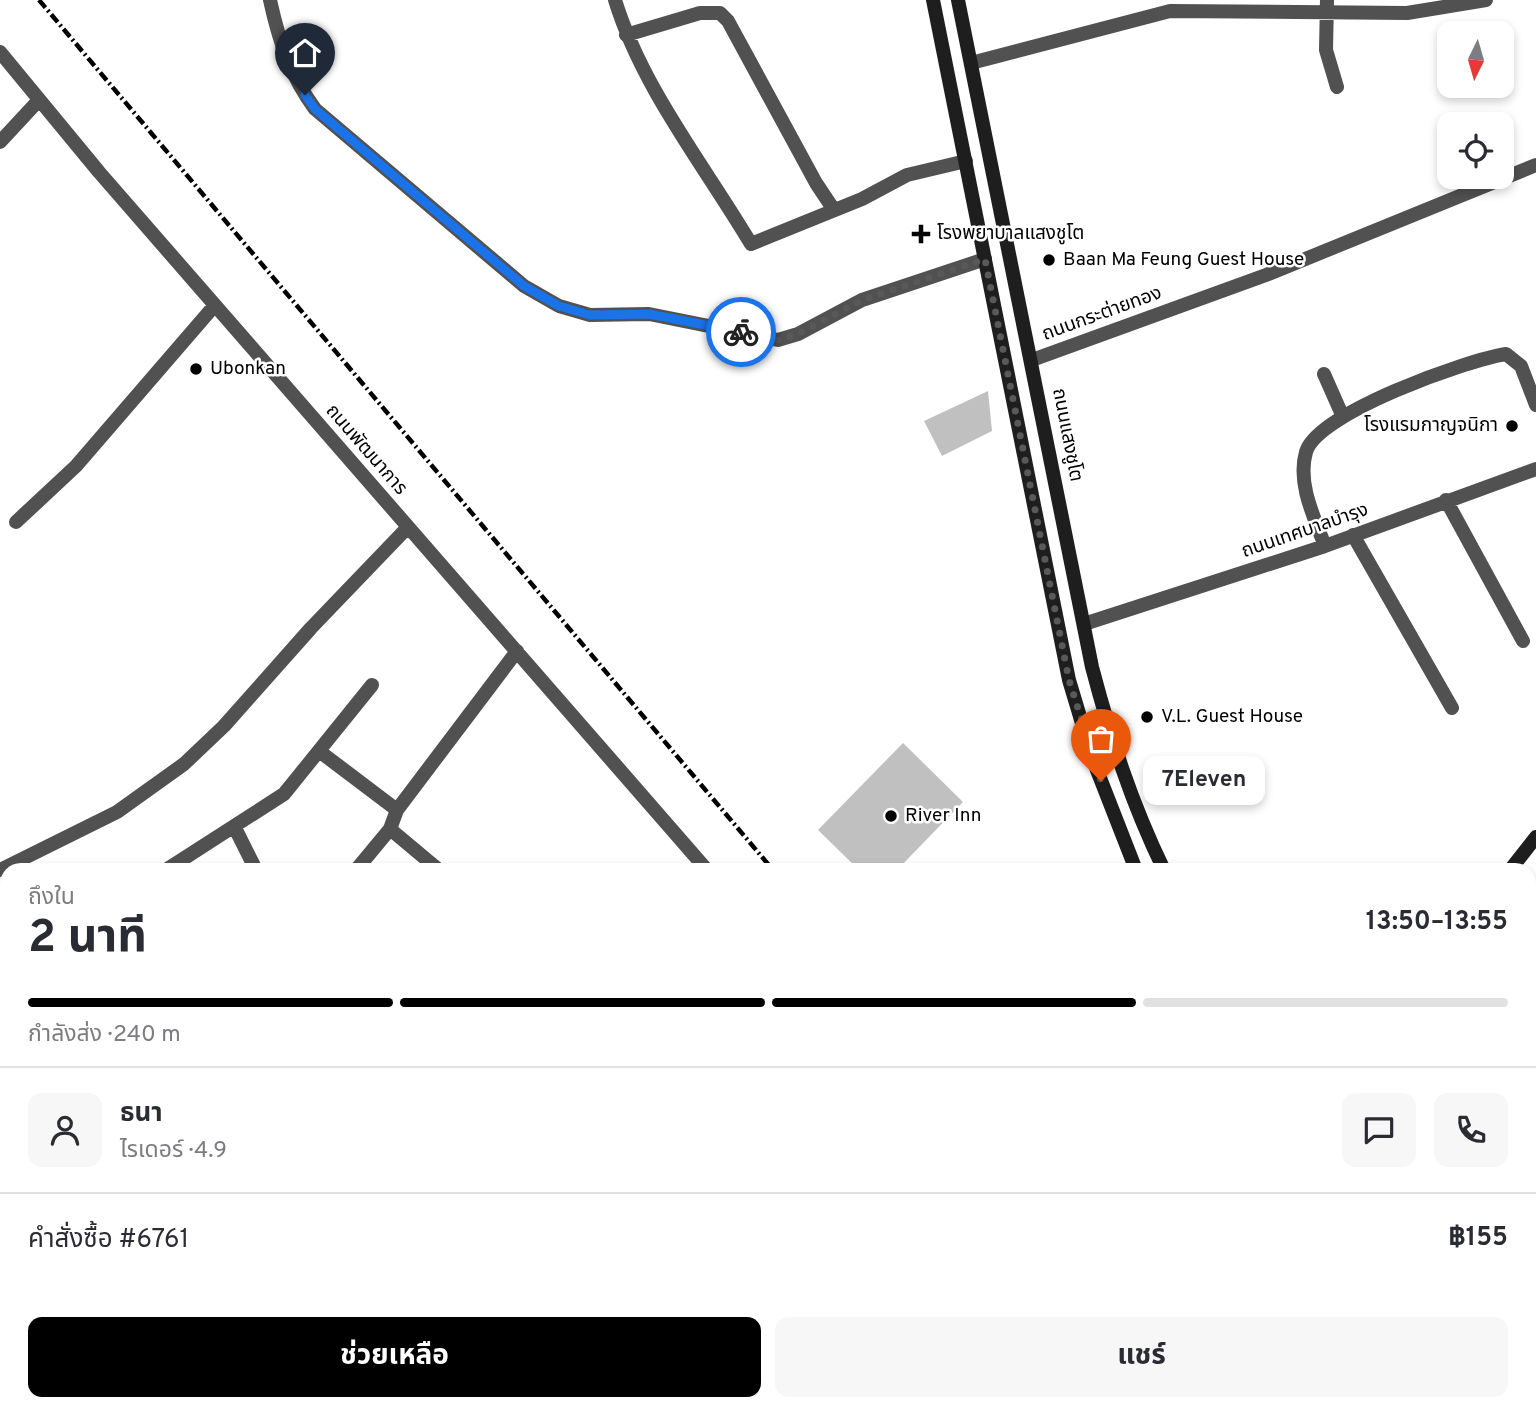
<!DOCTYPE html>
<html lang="th">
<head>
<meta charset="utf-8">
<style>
  body { margin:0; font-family:Overpass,"Noto Sans Thai",sans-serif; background:#f7f7f7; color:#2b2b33; height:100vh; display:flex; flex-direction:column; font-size:26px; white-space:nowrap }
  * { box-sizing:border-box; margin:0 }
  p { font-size:23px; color:#7c7c81 }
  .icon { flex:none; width:38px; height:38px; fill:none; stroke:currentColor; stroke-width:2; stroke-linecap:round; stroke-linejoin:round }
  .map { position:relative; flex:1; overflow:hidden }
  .side { position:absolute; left:0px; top:863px; width:1536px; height:548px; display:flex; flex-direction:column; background:#fff; border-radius:21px 21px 0 0; box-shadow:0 4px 10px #0003 }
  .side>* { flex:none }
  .needle { width:46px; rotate:185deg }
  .controls { position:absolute; left:1437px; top:21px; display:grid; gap:14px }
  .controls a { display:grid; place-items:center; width:77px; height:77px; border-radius:14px; background:#fff; box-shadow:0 4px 10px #0003; font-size:35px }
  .pin { position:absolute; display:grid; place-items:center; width:60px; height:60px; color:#fff; margin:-72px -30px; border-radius:50% 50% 50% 0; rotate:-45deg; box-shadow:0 0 7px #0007 }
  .pin .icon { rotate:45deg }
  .courier { position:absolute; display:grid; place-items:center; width:70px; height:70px; margin:-35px; border:5px solid #1a73e8; border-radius:50%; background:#fff; color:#222; box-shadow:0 2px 9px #0007 }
  .bubble { position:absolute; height:49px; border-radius:14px; background:#fff; box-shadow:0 4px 10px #0003; font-size:23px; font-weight:700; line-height:49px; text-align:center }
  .head em { font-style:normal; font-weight:700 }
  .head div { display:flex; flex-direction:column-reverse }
  .head { display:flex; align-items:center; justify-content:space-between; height:119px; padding:0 28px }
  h1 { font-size:46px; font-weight:700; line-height:52px }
  .bar { display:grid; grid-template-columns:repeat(4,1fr); gap:10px 7px; align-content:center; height:84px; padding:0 28px }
  .bar i { height:9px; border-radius:5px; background:#e1e1e2 }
  .bar .active { background:#000 }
  .bar p { grid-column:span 4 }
  .line { display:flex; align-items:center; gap:18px; padding:0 28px; border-top:2px solid #e1e1e2 }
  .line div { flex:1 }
  .round { display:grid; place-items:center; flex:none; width:74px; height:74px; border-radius:14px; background:#f7f7f7 }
  .action { display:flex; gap:14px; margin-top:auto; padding:14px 28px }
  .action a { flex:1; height:80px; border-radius:14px; background:#000; color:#fff; font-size:28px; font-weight:700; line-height:80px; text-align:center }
  .action a+a { background:#f7f7f7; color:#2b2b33 }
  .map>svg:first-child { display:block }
</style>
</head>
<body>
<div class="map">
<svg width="1536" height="1410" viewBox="0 0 1536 1410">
  <rect width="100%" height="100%" fill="#fff"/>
  <path fill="#c0c0c0" d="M988 391 992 431 942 456 924 421Z
    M903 743 963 802 897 870H859L818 830Z"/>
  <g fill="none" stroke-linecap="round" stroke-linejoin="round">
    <path stroke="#515151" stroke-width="14" d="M270 0C279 41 290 75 315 109L524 286 559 306 590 315 649 314 778 340 798 334 862 300 985 259
      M615 0C642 88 704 165 751 244L862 199 907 175 966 161
      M1327 0 1326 50 1337 87
      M626 35 700 13H720L728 21 816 183 834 210
      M0 52 99 172 707 870
      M971 63 1170 11 1407 13 1486 0
      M0 142 39 100
      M1032 360 1266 275 1536 165
      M1324 374 1343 417
      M1446 500 1523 641
      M16 522 76 466 215 305
      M1353 535 1452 708
      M1325 546C1314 517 1297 483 1306 452 1317 413 1467 360 1506 354L1521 366 1536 405
      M1084 624 1325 546 1536 469
      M319 751 397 810
      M234 826 256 870
      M390 829 439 870
      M0 870 117 812 184 764 224 726 311 628 408 527
      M166 870 284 794 372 685
      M356 870 390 829 397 810 517 651
      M1 1011 7 1022
      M0 1153 7 1166
      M0 1326 7 1323
      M219 1404 223 1410
      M299 1404 302 1410
      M413 1404 416 1410
      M842 1410 851 1404
      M1158 1410 1165 1404"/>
    <path stroke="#1e1e1e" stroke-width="14" d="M933 0 1069 680 1093 760 1136 870
      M958 0 1092 667C1111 739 1131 802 1164 870
      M1510 870 1536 837
      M1530 1310 1536 1317
      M1530 1345 1536 1352"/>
    <path stroke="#000" stroke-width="4.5" stroke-dasharray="10 3.5 2 3.5" stroke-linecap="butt" d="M39 0 773 870
      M1224 1404 1229 1410"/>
  </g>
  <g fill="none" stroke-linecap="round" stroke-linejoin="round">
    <path stroke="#595959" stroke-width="7" stroke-dasharray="0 12.6" d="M741 332 778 340 798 334 862 300 985 259 1069 680 1101 781"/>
    <path stroke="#1a73e8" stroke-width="9" d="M305 95 315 109 524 286 559 306 590 315 649 314 741 332"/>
  </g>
  <g fill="#000" stroke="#fff" stroke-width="2.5">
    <path d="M917.5 223.5h7v7h7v7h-7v7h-7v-7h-7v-7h7z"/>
    <circle cx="1049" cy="260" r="7"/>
    <circle cx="196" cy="369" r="7"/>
    <circle cx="1512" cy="426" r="7"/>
    <circle cx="1147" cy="717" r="7"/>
    <circle cx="891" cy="816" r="7"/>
  </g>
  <g text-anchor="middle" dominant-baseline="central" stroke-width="5" stroke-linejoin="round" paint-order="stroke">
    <g font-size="19" fill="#000" stroke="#fff" text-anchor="start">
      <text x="937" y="234">โรงพยาบาลแสงชูโต</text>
      <text x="1063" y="260">Baan Ma Feung Guest House</text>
      <text x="210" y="369">Ubonkan</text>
      <text x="1498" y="426" text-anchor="end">โรงแรมกาญจนิกา</text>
      <text x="1161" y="717">V.L. Guest House</text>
      <text x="905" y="816">River Inn</text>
    </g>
    <g font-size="19" fill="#000" stroke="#fff">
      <text transform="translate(1102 314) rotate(-20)">ถนนกระต่ายทอง</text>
      <text transform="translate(1067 435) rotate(79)">ถนนแสงชูโต</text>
      <text transform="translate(366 450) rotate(49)">ถนนพัฒนาการ</text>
      <text transform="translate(1305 531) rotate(-19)">ถนนเทศบาลบำรุง</text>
    </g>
  </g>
</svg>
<div class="controls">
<a><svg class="needle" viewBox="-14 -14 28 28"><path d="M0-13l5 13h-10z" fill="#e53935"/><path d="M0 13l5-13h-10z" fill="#7c7c81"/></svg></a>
<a><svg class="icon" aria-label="locate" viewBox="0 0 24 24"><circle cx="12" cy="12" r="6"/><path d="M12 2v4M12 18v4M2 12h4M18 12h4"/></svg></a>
</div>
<div class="pin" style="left:1101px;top:781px;background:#ea580c"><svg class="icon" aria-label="bag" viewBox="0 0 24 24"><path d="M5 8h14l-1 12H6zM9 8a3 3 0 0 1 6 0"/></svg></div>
<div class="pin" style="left:305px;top:95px;background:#1f2937"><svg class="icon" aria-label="home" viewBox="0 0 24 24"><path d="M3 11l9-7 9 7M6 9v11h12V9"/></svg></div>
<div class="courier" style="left:741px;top:332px"><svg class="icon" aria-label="bike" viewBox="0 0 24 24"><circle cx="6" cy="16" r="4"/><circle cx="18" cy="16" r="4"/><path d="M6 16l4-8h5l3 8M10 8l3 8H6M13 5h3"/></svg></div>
<div class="bubble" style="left:1143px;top:756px;width:122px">7Eleven</div>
<section class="side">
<div class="head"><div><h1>2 นาที</h1><p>ถึงใน</p></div><em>13:50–13:55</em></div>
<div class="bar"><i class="active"></i><i class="active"></i><i class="active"></i><i></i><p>กำลังส่ง · 240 m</p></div>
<div class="line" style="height:126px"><a class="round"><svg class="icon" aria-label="person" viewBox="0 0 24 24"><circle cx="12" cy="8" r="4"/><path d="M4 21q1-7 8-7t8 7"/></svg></a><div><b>ธนา</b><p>ไรเดอร์ · 4.9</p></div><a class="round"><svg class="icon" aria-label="chat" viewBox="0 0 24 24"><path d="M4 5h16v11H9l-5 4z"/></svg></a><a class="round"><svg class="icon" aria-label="phone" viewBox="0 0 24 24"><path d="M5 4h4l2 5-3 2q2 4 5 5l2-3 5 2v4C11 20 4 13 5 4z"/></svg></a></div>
<div class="line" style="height:91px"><div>คำสั่งซื้อ #6761</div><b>฿155</b></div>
<div class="action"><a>ช่วยเหลือ</a><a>แชร์</a></div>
</section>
</div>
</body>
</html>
